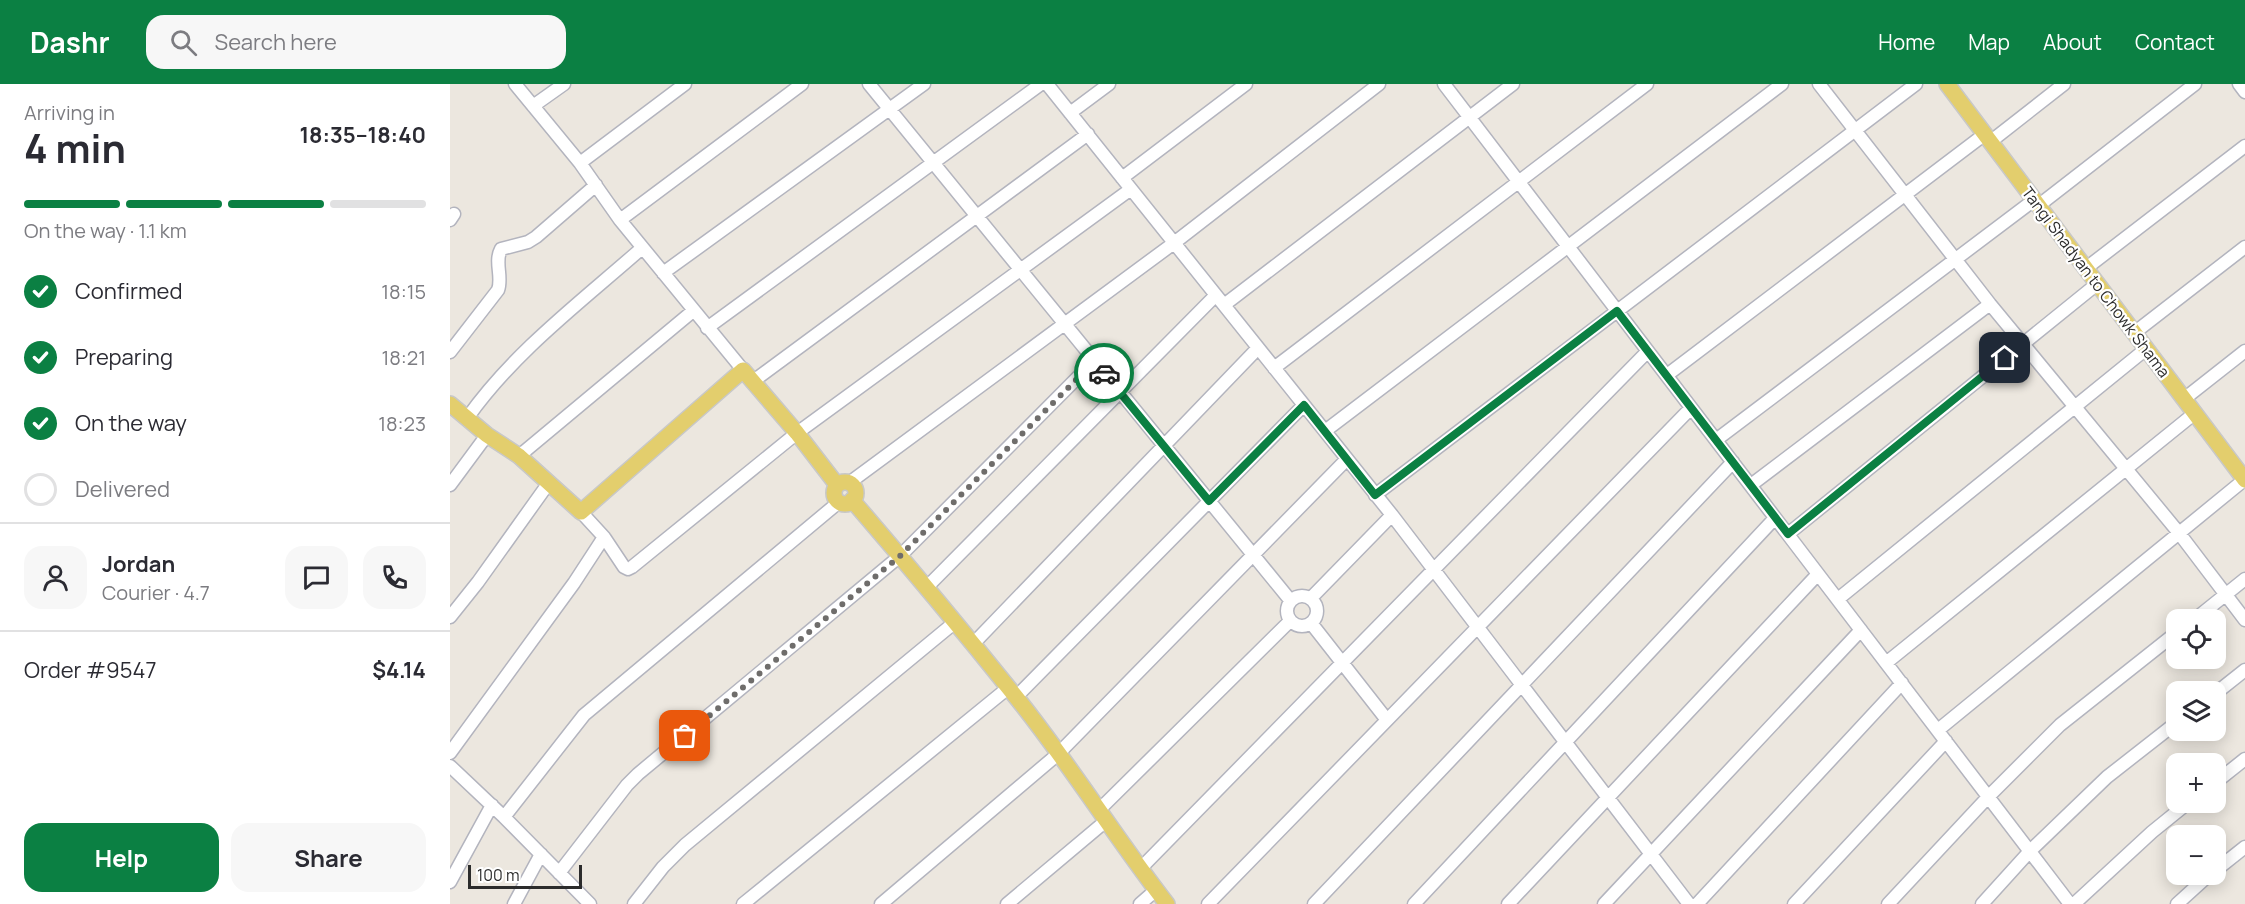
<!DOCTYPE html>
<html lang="en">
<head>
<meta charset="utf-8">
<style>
  body { margin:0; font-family:Manrope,sans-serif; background:#f7f7f7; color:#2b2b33; height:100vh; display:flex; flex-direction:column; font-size:22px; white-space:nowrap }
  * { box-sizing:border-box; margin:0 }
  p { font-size:20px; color:#7c7c81 }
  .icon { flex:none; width:33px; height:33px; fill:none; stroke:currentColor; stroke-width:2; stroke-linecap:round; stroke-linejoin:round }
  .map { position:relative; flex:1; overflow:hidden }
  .side { display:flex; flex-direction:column; background:#fff; width:450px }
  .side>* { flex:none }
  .buttons { position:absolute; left:1716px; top:525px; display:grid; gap:12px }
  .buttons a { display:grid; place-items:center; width:60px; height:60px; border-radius:12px; background:#fff; box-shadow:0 3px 15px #0003; font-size:30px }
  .scale { position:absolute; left:18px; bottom:15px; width:114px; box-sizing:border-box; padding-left:6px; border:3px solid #2c2c2c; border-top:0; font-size:16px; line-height:21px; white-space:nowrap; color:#2c2c2c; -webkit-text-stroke:4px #fff; paint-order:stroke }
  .pin { position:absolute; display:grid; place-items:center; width:51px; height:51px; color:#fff; margin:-26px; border-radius:12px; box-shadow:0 3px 9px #0006 }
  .courier { position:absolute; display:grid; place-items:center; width:60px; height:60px; margin:-30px; border:4px solid #0b8043; border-radius:50%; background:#fff; color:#222; box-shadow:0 2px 8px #0007 }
  .overview em { font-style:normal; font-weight:700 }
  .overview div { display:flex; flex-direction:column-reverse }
  .overview { display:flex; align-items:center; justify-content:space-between; height:102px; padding:0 24px }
  h1 { font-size:39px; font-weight:700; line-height:45px }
  .bar { display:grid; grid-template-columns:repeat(4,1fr); gap:9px 6px; align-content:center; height:72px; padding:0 24px }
  .bar i { height:8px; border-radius:4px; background:#e1e1e2 }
  .bar .selected { background:#0b8043 }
  .bar p { grid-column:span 4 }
  .line { display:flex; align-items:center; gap:15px; padding:0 24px; border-top:2px solid #e1e1e2 }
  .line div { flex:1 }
  .round { display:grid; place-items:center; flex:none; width:63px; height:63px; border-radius:18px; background:#f7f7f7 }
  ol { padding:0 24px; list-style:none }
  li { display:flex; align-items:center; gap:18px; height:66px }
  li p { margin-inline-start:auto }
  li .icon { padding:6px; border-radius:50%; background:#0b8043; color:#fff; stroke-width:4 }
  li:last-child { color:#7c7c81 }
  li i { width:33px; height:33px; border:3px solid #e1e1e2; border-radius:50% }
  .action { display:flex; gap:12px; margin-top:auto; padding:12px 24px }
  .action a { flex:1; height:69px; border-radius:18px; background:#0b8043; color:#fff; font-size:24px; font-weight:700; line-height:69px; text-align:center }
  .action a+a { background:#f7f7f7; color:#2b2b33 }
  header { display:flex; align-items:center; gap:36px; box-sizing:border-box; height:84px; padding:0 30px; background:#0b8043; color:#fff }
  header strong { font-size:28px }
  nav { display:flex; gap:33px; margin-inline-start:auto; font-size:21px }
  .search { width:420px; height:54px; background:#f7f7f7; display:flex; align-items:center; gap:15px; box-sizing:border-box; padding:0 21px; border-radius:18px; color:#7c7c81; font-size:22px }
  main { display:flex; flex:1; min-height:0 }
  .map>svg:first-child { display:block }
</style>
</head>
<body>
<header>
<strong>Dashr</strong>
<div class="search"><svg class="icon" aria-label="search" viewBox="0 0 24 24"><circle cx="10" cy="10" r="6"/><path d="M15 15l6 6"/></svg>Search here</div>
<nav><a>Home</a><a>Map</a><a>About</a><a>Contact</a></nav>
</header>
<main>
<section class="side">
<div class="overview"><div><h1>4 min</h1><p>Arriving in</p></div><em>18:35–18:40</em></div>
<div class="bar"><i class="selected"></i><i class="selected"></i><i class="selected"></i><i></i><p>On the way · 1.1 km</p></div>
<ol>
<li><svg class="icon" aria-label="check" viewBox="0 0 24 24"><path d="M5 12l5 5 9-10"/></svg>Confirmed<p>18:15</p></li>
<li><svg class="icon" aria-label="check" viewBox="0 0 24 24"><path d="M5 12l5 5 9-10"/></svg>Preparing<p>18:21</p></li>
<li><svg class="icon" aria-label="check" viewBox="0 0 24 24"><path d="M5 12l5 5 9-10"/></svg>On the way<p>18:23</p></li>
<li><i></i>Delivered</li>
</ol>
<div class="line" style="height:108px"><a class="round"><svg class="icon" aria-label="person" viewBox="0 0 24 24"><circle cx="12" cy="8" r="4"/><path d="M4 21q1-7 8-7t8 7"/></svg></a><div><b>Jordan</b><p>Courier · 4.7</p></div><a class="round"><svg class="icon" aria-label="chat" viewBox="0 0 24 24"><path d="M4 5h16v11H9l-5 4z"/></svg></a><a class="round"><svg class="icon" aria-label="phone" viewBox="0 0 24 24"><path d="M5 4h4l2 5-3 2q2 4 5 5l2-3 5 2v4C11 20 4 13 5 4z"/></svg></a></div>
<div class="line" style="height:78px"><div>Order #9547</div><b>$4.14</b></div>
<div class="action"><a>Help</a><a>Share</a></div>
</section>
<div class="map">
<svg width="1795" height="820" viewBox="0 0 1795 820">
  <rect width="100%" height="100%" fill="#ece7df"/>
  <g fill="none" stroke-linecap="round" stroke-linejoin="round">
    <defs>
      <path id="minor" d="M65 0 130 79 170 136 293 286
        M419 0 840 516
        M597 0 942 431 1239 820
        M994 0 1620 820
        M1369 0 1540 220 1729 449 1795 536
        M1789 0 1795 8
        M83 22 114 0
        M620 29 659 0
        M1540 58 1614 0
        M130 79 235 0
        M672 94 796 0
        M1588 122 1745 0
        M0 136 4 130
        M170 136 352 0
        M1635 185 1795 62
        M213 189 474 0
        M774 221 1063 0
        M257 244 591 0
        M1684 249 1795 163
        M0 268 48 206C53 193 44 178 51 165L78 158 86 153 146 101
        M824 284 1197 0
        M1217 291 1535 50
        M302 298 638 50
        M1734 315 1795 267
        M18 333C65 267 132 217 192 164
        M875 347 1332 0
        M1266 356 1584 116
        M69 372 243 227
        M399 399 724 159 929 0
        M0 401 37 351
        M1301 401 1540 220
        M925 411 1466 0
        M131 428 154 453 174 483 178 485 182 483 347 349 681 105
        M1338 450 1647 200
        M476 504 766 211
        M837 527a15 15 0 1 1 30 0a15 15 0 1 1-30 0Z
        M861 514 942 431
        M1388 515 1696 265
        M0 533 28 498 98 400
        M1744 536 1795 495
        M861 539 937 636
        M523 560 808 264
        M1436 579 1745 329
        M1766 609 1795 586
        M566 613 854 321
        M1488 646 1794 396
        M0 669 124 499 154 453
        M0 682 54 733 140 820
        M1766 698 1795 675
        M650 725 840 537
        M54 733 134 631 389 418
        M690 785 1198 267
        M1766 786 1795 763
        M109 789 177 701 188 690 450 472 644 277
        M0 798 42 721
        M64 820 91 770
        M184 820 213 783 235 761 504 539
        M293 820 558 604
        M431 820 608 670 897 375
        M557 820 657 736
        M690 820 706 806
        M758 820 1241 324
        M864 820 1283 378
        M964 820 1325 434
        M1058 820 1368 490
        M1154 820 1411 546
        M1247 820 1452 599
        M1344 820 1496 657
        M1438 820 1538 713 1610 641 1726 549
        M1532 820 1580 767 1657 693 1726 639
        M1624 820 1702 748 1739 718
        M1727 820 1760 790"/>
      <path id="major" d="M1497 0 1795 396
        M0 320 37 351 69 372 131 428 293 286 347 349 387 401
        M384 409a11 11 0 1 1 22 0a11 11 0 1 1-22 0Z
        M402 416C458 481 513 547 566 613 620 680 665 753 717 820"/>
    </defs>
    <use href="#minor" stroke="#b3b4be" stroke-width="15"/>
    <use href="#major" stroke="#c8c8c8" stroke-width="18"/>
    <use href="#minor" stroke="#fff" stroke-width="12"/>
    <use href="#major" stroke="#e3ce6d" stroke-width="15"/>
  </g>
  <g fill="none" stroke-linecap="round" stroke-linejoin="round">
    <path stroke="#6f6d6b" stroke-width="6" stroke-dasharray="0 10.8" d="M235 652 450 472 644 278 654 289"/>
    <path stroke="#0b8043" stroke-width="8" d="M654 289 759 417 854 321 925 411 1167 227 1338 450 1555 274"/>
  </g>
  <g text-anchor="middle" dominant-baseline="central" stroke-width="4.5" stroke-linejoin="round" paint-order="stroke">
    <g font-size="16" fill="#2c2c2c" stroke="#fff">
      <text transform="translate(1646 198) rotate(53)">Tangi Shadyan to Chowk Shama</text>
    </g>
  </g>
</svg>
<div class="buttons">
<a><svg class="icon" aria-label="locate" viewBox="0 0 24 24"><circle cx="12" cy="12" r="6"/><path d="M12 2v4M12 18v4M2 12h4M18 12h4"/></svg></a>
<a><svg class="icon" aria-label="layers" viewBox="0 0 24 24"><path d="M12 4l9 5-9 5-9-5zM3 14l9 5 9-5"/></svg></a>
<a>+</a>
<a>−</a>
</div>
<div class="scale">100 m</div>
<div class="pin" style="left:235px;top:652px;background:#ea580c"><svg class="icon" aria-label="bag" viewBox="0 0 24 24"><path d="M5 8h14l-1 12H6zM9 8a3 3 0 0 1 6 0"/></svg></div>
<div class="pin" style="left:1555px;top:274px;background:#1f2937"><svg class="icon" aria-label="home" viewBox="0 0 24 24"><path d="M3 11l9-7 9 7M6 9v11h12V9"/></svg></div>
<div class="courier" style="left:654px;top:289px"><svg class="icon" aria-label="car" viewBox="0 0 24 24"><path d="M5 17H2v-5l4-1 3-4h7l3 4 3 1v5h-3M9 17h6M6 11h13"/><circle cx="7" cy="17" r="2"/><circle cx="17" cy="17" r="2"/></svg></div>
</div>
</main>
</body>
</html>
